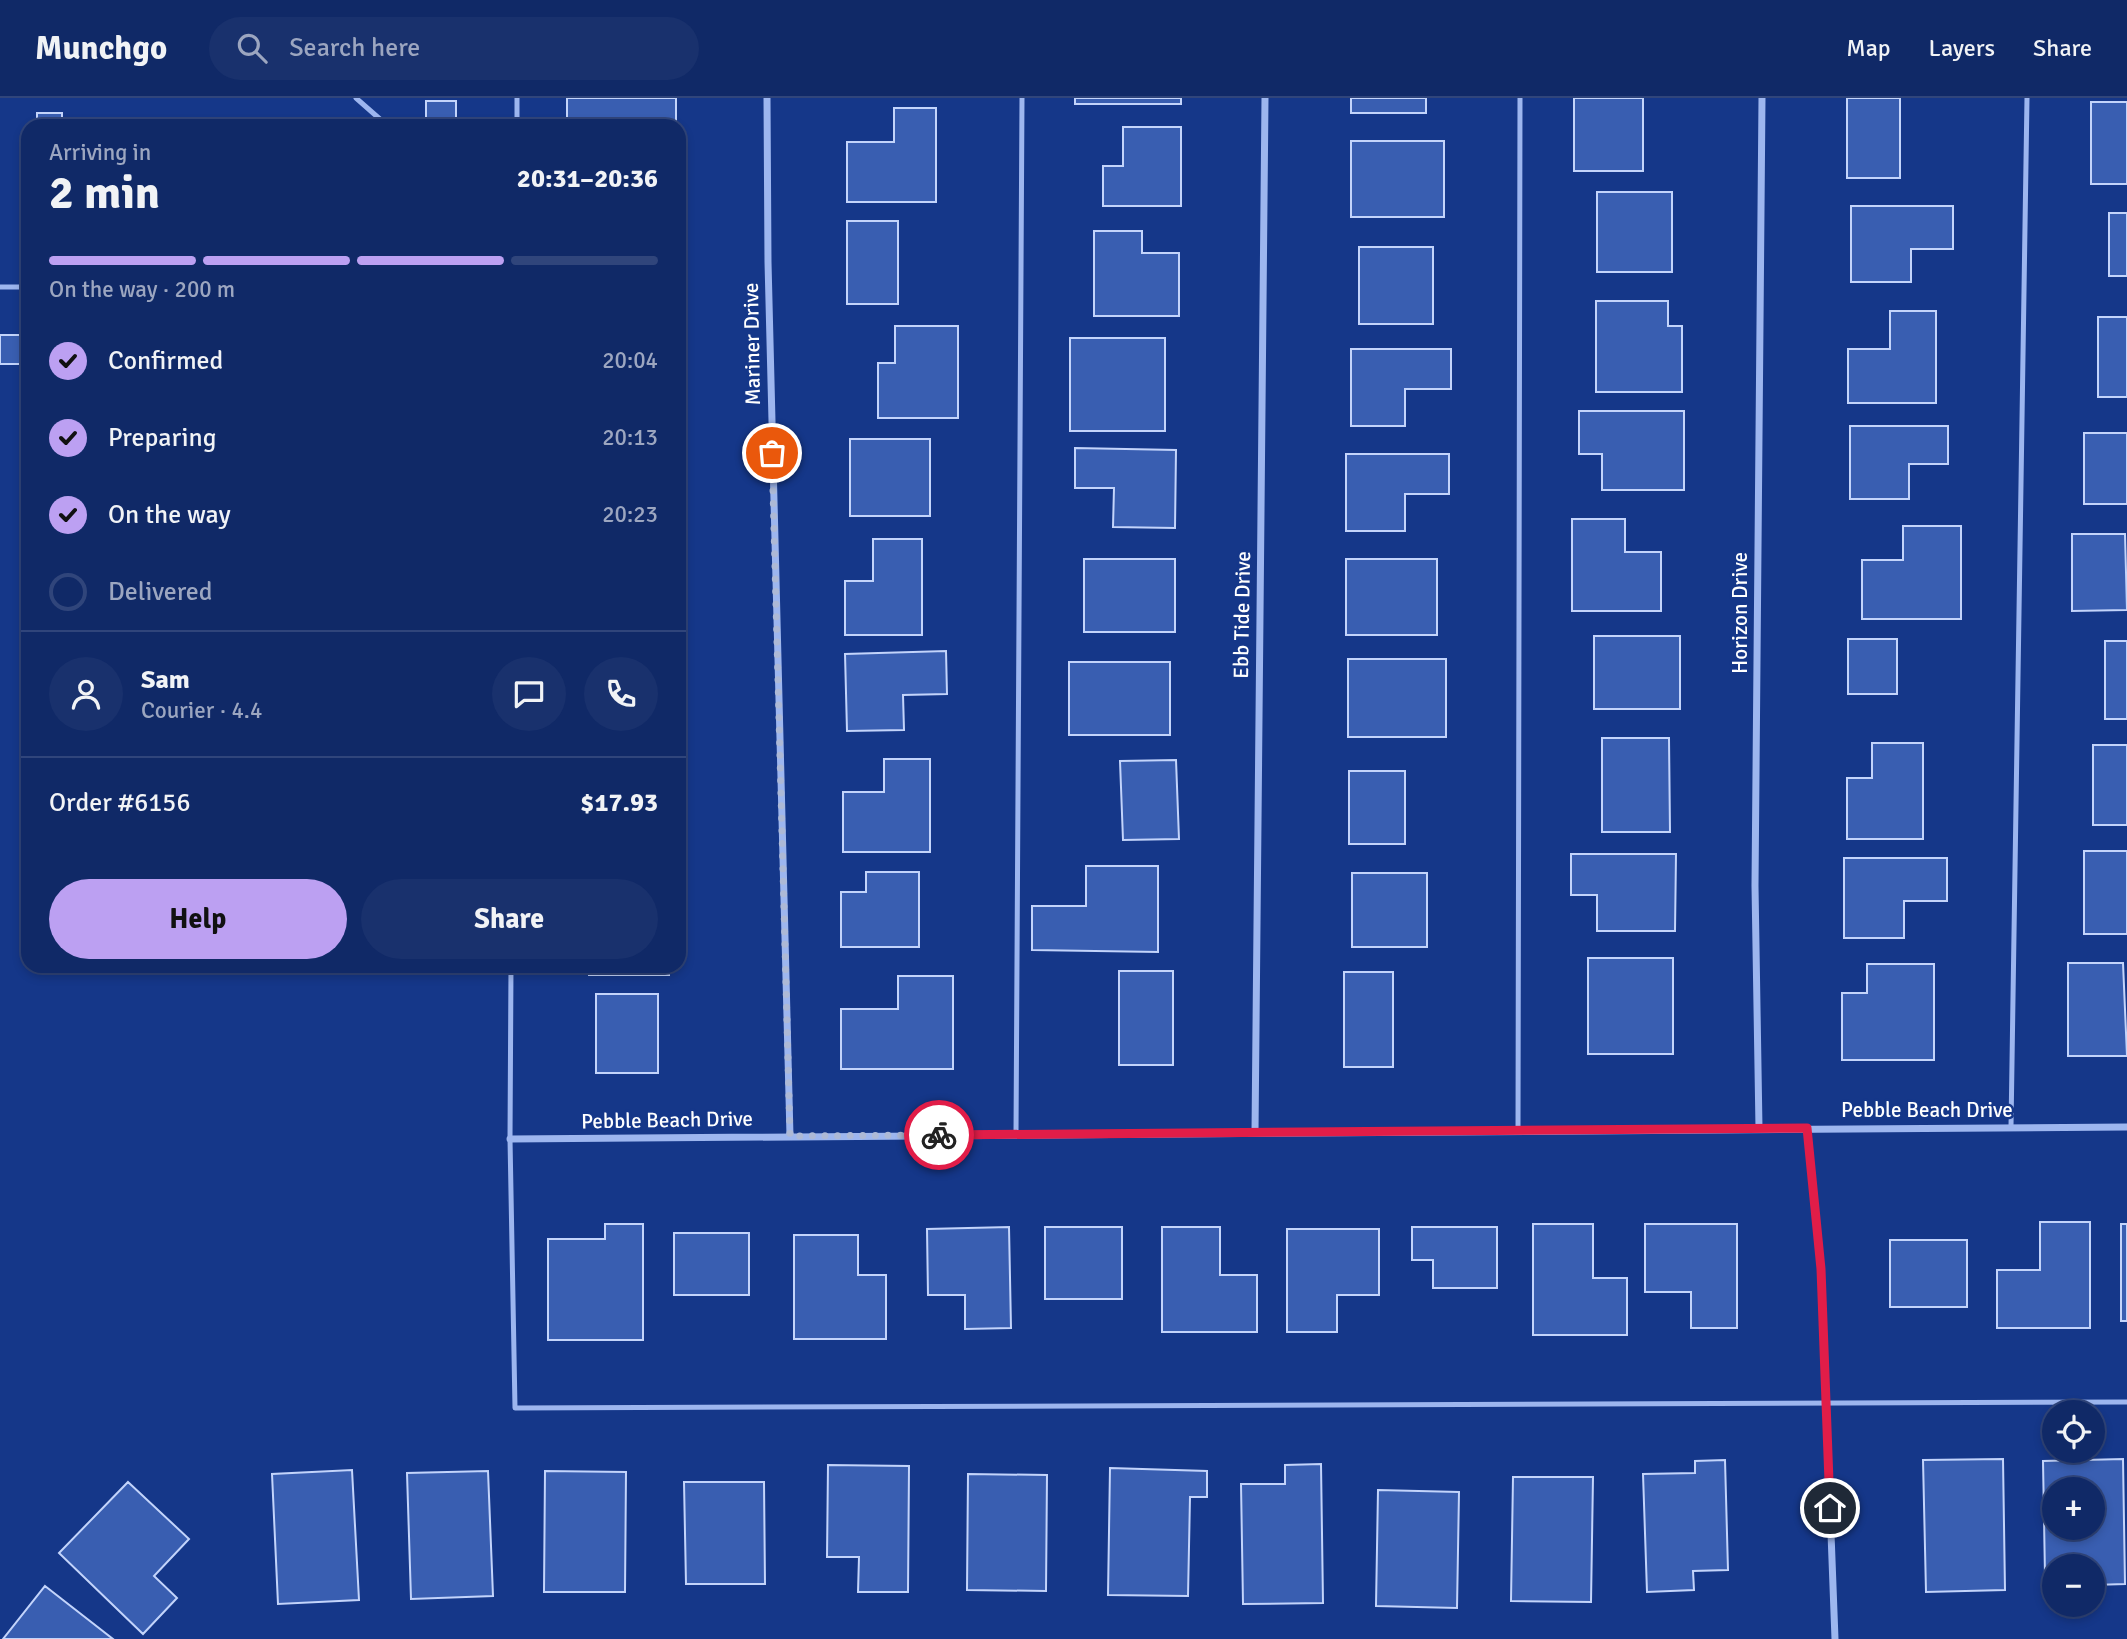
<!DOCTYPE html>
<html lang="en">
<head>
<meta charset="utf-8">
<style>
  body { margin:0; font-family:Signika,sans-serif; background:#19316d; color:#f1f3f6; height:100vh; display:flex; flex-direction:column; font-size:26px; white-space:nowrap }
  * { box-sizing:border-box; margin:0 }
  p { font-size:23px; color:#9ca6c0 }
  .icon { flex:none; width:38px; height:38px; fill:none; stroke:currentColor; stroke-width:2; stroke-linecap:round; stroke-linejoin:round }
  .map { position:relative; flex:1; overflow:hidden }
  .drawer { position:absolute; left:21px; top:21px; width:665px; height:854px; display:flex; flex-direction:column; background:#102967; border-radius:21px; box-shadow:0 4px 10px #0003,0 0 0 2px #30457b }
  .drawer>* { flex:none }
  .fabs { position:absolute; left:2042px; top:1302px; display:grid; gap:14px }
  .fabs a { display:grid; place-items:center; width:63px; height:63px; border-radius:50%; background:#102967; box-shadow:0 4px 10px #0003,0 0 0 2px #30457b; font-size:35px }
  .pin { position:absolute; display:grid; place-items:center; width:60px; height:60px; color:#fff; margin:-30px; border:4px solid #fff; border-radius:50%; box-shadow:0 2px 7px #0007 }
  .courier { position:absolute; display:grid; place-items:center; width:70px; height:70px; margin:-35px; border:5px solid #e11d48; border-radius:50%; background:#fff; color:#222; box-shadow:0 2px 9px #0007 }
  .summary em { font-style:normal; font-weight:700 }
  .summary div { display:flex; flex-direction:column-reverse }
  .summary { display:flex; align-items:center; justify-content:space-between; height:119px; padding:0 28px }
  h1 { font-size:46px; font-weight:700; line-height:52px }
  .bar { display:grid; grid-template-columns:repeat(4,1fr); gap:10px 7px; align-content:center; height:84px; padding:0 28px }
  .bar i { height:9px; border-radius:5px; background:#30457b }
  .bar .active { background:#bca0f2 }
  .bar p { grid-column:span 4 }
  .line { display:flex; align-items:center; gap:18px; padding:0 28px; border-top:2px solid #30457b }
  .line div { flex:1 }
  .round { display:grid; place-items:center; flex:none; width:74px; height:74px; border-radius:37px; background:#19316d }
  ol { padding:0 28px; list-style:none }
  li { display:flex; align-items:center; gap:21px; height:77px }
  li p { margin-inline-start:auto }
  li .icon { padding:7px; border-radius:50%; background:#bca0f2; color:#111; stroke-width:4 }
  li:last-child { color:#9ca6c0 }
  li i { width:38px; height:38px; border:4px solid #30457b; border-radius:50% }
  .action { display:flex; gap:14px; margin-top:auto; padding:14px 28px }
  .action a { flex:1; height:80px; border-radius:42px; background:#bca0f2; color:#111; font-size:28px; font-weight:700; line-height:80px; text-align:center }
  .action a+a { background:#19316d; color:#f1f3f6 }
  header { display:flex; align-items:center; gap:42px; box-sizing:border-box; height:98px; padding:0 35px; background:#102967; border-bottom:2px solid #30457b }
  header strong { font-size:33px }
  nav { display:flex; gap:38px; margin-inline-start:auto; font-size:24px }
  .search { width:490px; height:63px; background:#19316d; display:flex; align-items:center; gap:18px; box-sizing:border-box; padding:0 24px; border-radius:38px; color:#9ca6c0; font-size:26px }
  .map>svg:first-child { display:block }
</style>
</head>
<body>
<header>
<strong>Munchgo</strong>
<div class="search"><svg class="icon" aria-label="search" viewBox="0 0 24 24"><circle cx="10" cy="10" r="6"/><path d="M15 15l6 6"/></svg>Search here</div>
<nav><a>Map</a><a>Layers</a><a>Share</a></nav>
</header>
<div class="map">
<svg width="2127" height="1541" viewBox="0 0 2127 1541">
  <rect width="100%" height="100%" fill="#153789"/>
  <path fill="#395eb1" stroke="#c3d4fb" stroke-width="2" fill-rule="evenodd" d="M567 0H676V28L567 27Z
    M1075 0H1181V6H1075Z
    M1351 0H1426V15H1351Z
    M1574 0H1643V73H1574Z
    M1847 0H1900V80H1847Z
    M426 3H456V28H426Z
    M2091 4H2127V86H2091Z
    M894 10H936V104H847V44H894Z
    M37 15H62V28H37Z
    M1123 29H1181V108H1103V68H1123Z
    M1351 43H1444V119H1351Z
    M1597 94H1672V174H1597Z
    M1851 108H1953V151H1911V184H1851Z
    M2109 115H2127V178H2109Z
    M847 123H898V206H847Z
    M1094 133H1142V155H1179V218H1094Z
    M1359 149H1433V226H1359Z
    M1596 203H1668V228H1682V294H1596Z
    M1890 213H1936V305H1848V251H1890Z
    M2098 219H2127V299H2098Z
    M895 228H958V320H878V265H895Z
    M0 237H28V266H0Z
    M1070 240H1165V333H1070Z
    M1351 251H1451V291H1405V328H1351Z
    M1579 313H1684V392H1602V356H1579Z
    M1850 328H1948V366H1909V401H1850Z
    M2084 335H2127V406H2084Z
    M850 341H930V418H850Z
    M1075 350 1176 352 1175 430 1113 429 1114 390H1075Z
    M1346 356H1449V396H1405V433H1346Z
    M1572 421H1625V454H1661V513H1572Z
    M1903 428H1961V521H1862V462H1903Z
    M2072 436H2125L2127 512 2072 513Z
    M873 441H922V537H845V483H873Z
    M1084 461H1175V534H1084Z
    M1346 461H1437V537H1346Z
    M1594 538H1680V611H1594Z
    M1848 541H1897V596H1848Z
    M2105 543H2127V621H2105Z
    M946 553 947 596 903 597 904 632 847 633 845 556Z
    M1348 561H1446V639H1348Z
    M1069 564H1170V637H1069Z
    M1602 640H1669L1670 734H1602Z
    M1872 645H1923V741H1847V680H1872Z
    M2093 647H2127V727H2093Z
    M884 661H930V754H843V694H884Z
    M1176 662 1179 741 1123 742 1120 663Z
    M1349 673H1405V746H1349Z
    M2084 753H2127V836H2084Z
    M1571 756H1676L1675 833H1597V797H1571Z
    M1844 760H1947V803H1904V840H1844Z
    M1086 768H1158V854L1032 852V808H1086Z
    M866 774H919V849H841V794H866Z
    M1352 775H1427V849H1352Z
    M1588 860H1673V956H1588Z
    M2068 865H2123L2127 958H2068Z
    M1867 866H1934V962H1842V895H1867Z
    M589 868H669V877H589Z
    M1119 873H1173V967H1119Z
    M1344 874H1393V969H1344Z
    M898 878H953V971H841V911H898Z
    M596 896H658V975H596Z
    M2040 1124H2090V1230H1997V1172H2040Z
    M605 1126H643V1242H548V1141H605Z
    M1533 1126H1593V1180H1627V1237H1533Z
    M1645 1126H1737V1230H1691V1194H1645Z
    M2121 1126H2127V1223H2121Z
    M1009 1129 1011 1230 965 1231V1197H928L927 1131Z
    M1045 1129H1122V1201H1045Z
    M1162 1129H1220V1177H1257V1234H1162Z
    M1412 1129H1497V1190H1433V1162H1412Z
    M1287 1131H1379V1197H1337V1234H1287Z
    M674 1135H749V1197H674Z
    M794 1137H858V1177H886V1241H794Z
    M1890 1142H1967V1209H1890Z
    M2003 1361 2005 1492 1926 1494 1923 1362Z
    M2123 1361 2125 1486 2093 1487V1468H2054V1478H2045L2043 1363ZM2054 1391H2093V1430H2054Z
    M1725 1362 1728 1472 1693 1473 1694 1492 1647 1494 1643 1376 1695 1375V1363Z
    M1321 1366 1323 1505 1243 1506 1241 1386H1285V1367Z
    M828 1367 909 1368 908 1494H858L859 1459H827Z
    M1110 1370 1207 1373V1399H1190L1188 1498 1108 1497Z
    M352 1372 359 1502 278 1506 272 1376Z
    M488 1373 493 1498 411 1501 407 1375Z
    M545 1373 626 1374 625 1494H544Z
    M968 1376 1047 1377 1046 1493 967 1492Z
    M1513 1379H1593L1591 1504 1511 1503Z
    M128 1384 189 1441 154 1478 177 1500 143 1536 59 1455Z
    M684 1384H764L765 1486H686Z
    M1378 1392 1459 1394 1457 1510 1376 1508Z
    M45 1488 113 1541H3Z"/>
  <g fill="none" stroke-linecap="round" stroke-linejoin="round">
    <path stroke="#9db6ef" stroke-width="5" d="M356 0 381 22 382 28
      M517 28V0
      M0 189H28
      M511 868 510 1041 515 1310 2127 1304
      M2011 1029 2027 0
      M1518 1032 1520 0
      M1016 1036 1022 0"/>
    <path stroke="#9db6ef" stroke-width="7" d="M767 0 768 164 790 1038
      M1759 1030 1755 788 1762 0
      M1807 1030 1821 1171 1835 1541
      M1255 1034 1265 0
      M510 1041 2127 1029"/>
  </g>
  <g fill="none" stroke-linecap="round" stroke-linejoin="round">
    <path stroke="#adb9d6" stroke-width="7" stroke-dasharray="0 12.6" d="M772 355 790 1038 939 1037"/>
    <path stroke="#e11d48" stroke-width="9" d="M939 1037 1807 1030 1821 1171 1830 1410"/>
  </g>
  <g text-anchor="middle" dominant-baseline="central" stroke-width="5" stroke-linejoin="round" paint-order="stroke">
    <g font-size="21" fill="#fff" stroke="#153789">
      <text transform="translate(752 246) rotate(-91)">Mariner Drive</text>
      <text transform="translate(1740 515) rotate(-90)">Horizon Drive</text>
      <text transform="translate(1242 517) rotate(-89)">Ebb Tide Drive</text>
      <text x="1927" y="1012">Pebble Beach Drive</text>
      <text transform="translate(667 1022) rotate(-1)">Pebble Beach Drive</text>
    </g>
  </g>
</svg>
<div class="fabs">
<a><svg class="icon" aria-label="locate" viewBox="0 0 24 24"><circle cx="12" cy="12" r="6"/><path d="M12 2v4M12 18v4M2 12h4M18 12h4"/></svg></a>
<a>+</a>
<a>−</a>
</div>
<div class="pin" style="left:772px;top:355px;background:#ea580c"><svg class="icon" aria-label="bag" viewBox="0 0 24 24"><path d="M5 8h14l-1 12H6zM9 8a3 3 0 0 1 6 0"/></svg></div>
<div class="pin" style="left:1830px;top:1410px;background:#1f2937"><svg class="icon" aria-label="home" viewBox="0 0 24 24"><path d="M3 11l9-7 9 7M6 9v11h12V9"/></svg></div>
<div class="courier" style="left:939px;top:1037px"><svg class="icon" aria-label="bike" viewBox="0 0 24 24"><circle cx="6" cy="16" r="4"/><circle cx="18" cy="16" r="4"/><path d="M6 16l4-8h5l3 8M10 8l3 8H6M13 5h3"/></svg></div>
<section class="drawer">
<div class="summary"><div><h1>2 min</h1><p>Arriving in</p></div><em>20:31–20:36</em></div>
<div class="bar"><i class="active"></i><i class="active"></i><i class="active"></i><i></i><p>On the way · 200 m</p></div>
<ol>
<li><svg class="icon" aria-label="check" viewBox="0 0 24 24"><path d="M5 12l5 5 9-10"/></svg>Confirmed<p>20:04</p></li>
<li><svg class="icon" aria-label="check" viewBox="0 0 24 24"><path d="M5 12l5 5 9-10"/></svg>Preparing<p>20:13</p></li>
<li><svg class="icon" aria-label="check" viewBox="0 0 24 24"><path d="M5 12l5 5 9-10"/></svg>On the way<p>20:23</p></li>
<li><i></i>Delivered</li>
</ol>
<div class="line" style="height:126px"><a class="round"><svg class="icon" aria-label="person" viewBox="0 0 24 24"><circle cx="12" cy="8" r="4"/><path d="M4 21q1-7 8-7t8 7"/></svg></a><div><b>Sam</b><p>Courier · 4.4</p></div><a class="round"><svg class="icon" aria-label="chat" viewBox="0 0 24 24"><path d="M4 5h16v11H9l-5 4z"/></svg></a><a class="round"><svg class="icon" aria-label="phone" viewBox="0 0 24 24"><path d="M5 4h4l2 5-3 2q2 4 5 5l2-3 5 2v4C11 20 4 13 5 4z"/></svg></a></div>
<div class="line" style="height:91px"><div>Order #6156</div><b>$17.93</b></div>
<div class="action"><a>Help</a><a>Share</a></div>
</section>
</div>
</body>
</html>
